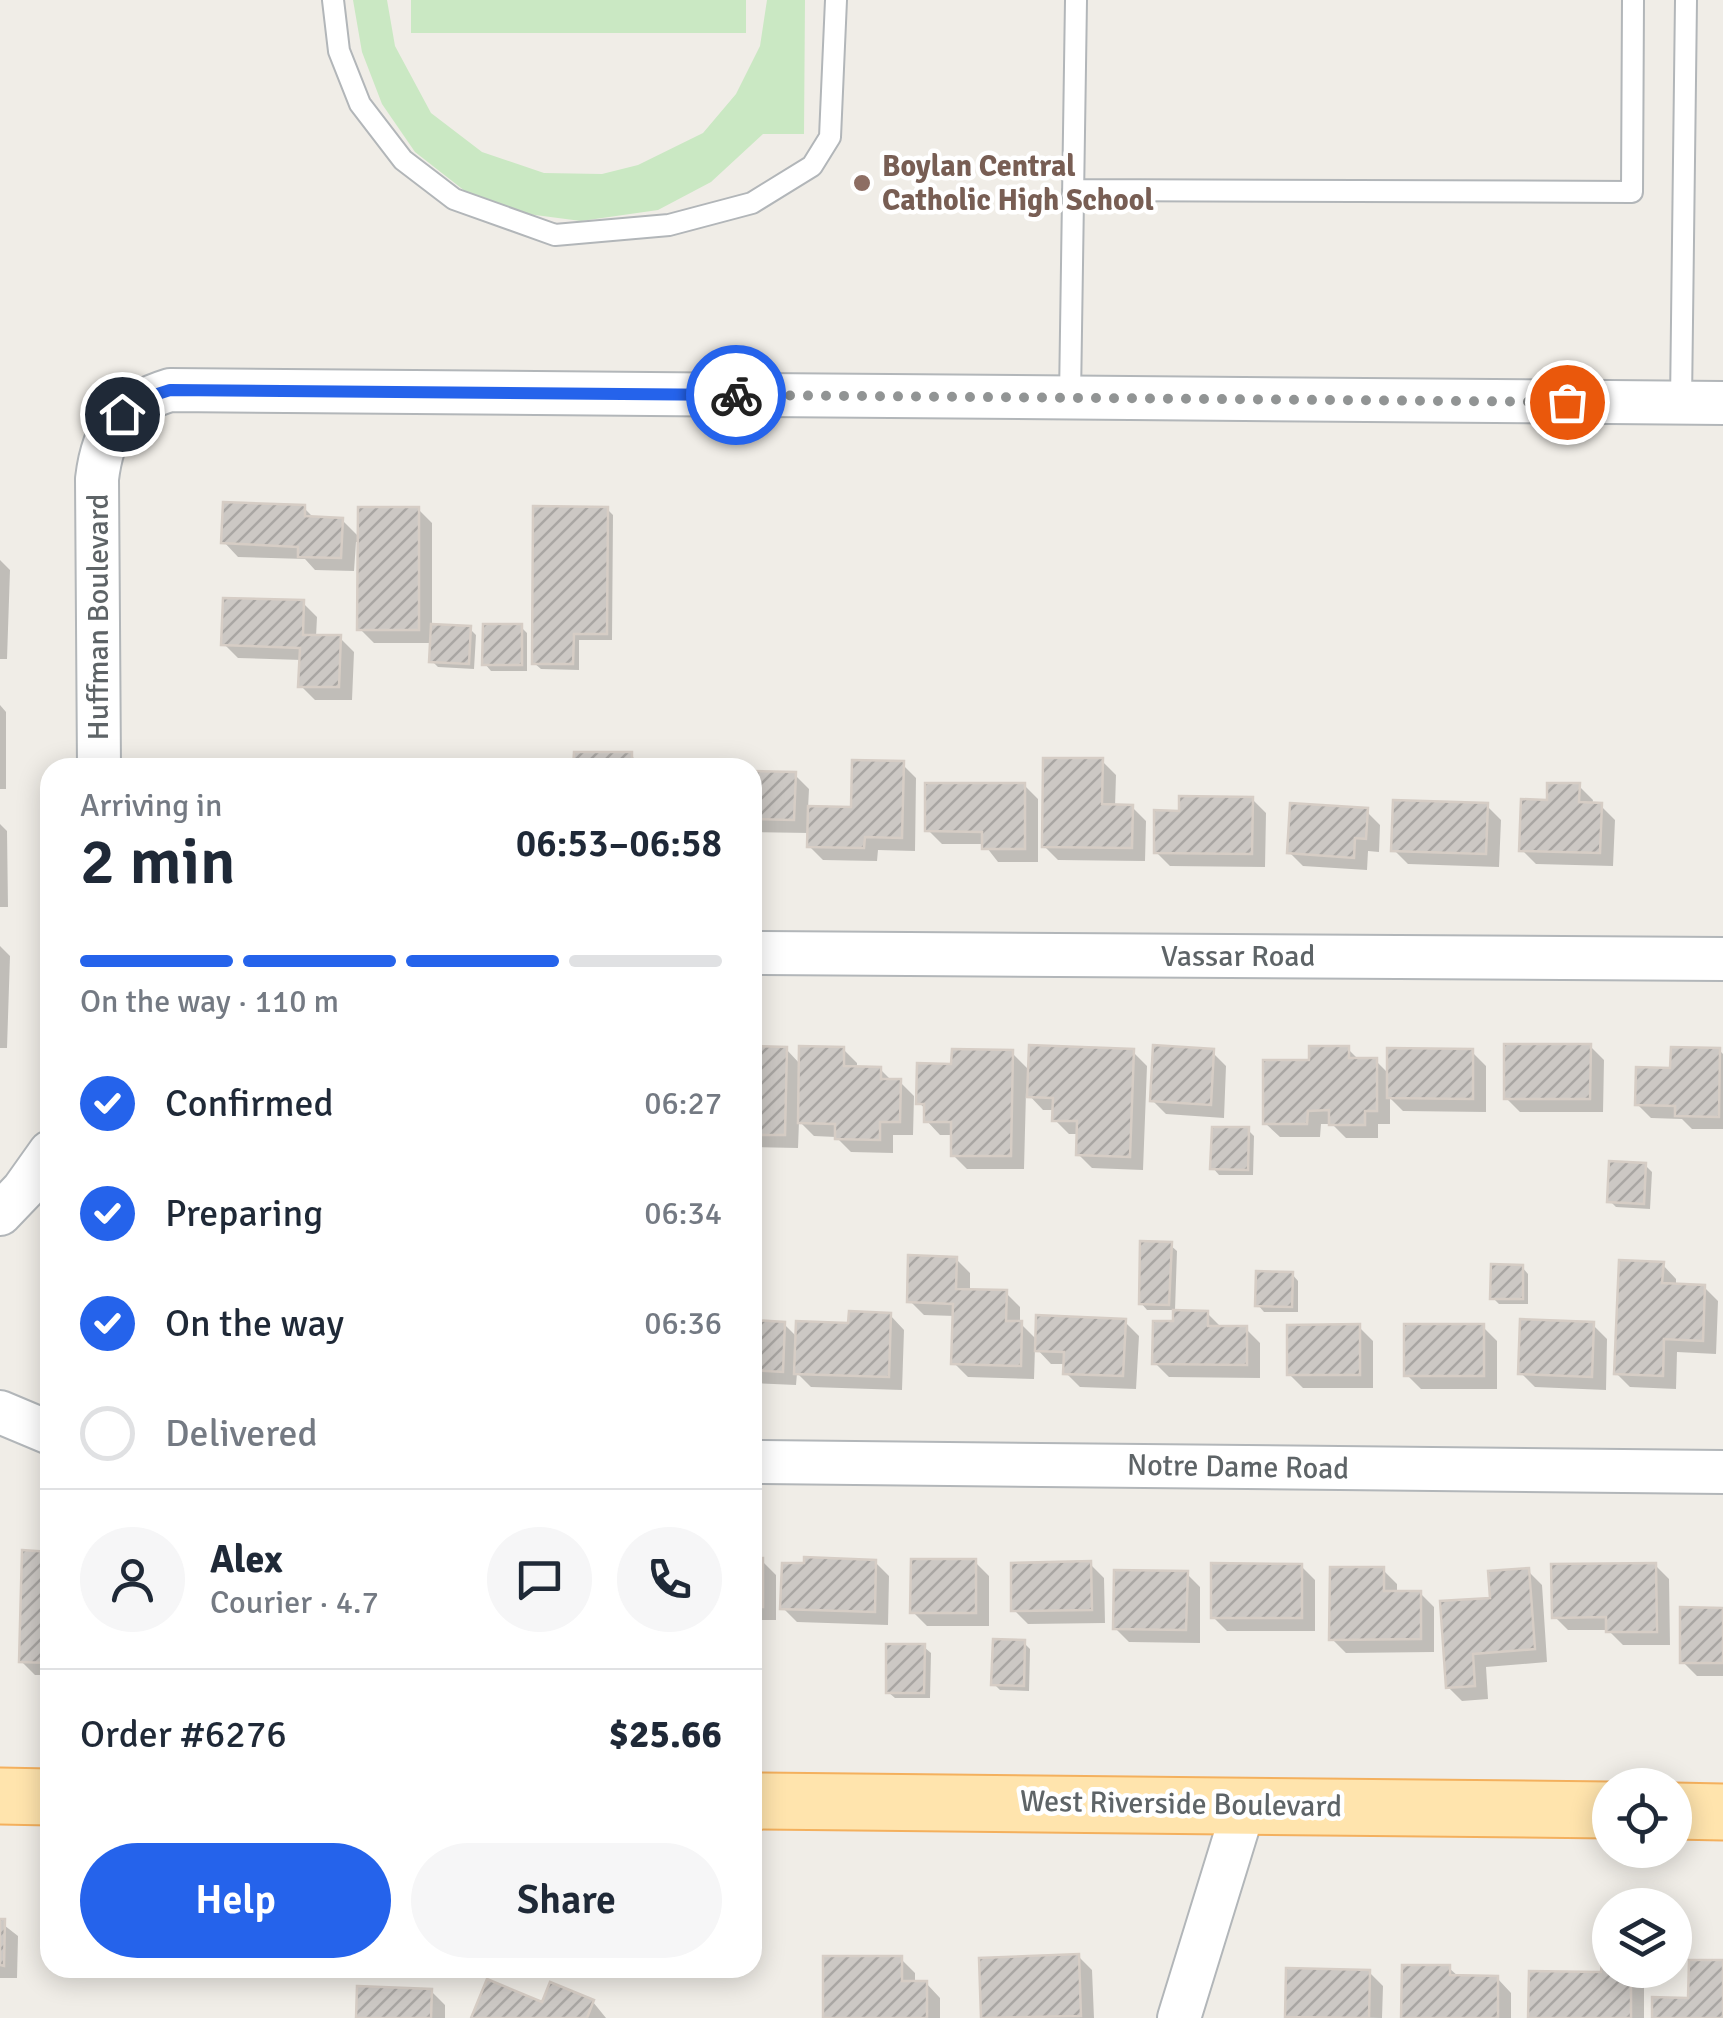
<!DOCTYPE html>
<html lang="en">
<head>
<meta charset="utf-8">
<style>
  body { margin:0; font-family:Signika,sans-serif; background:#f6f6f7; color:#1f2937; height:100vh; display:flex; flex-direction:column; font-size:38px; white-space:nowrap }
  * { box-sizing:border-box; margin:0 }
  p { font-size:32px; color:#747a83 }
  .icon { flex:none; width:55px; height:55px; fill:none; stroke:currentColor; stroke-width:2; stroke-linecap:round; stroke-linejoin:round }
  .map { position:relative; flex:1; overflow:hidden }
  .sheet { position:absolute; left:40px; top:758px; width:722px; height:1220px; display:flex; flex-direction:column; background:#fff; border-radius:30px; box-shadow:0 5px 25px #0003 }
  .sheet>* { flex:none }
  .buttons { position:absolute; left:1592px; top:1768px; display:grid; gap:20px }
  .buttons a { display:grid; place-items:center; width:100px; height:100px; border-radius:50%; background:#fff; box-shadow:0 5px 25px #0003; font-size:50px }
  .pin { position:absolute; display:grid; place-items:center; width:85px; height:85px; color:#fff; margin:-42px; border:5px solid #fff; border-radius:50%; box-shadow:0 2px 10px #0007 }
  .courier { position:absolute; display:grid; place-items:center; width:100px; height:100px; margin:-50px; border:8px solid #2563eb; border-radius:50%; background:#fff; color:#222; box-shadow:0 2px 12px #0007 }
  .headline em { font-style:normal; font-weight:600 }
  .headline div { display:flex; flex-direction:column-reverse }
  .headline { display:flex; align-items:center; justify-content:space-between; height:170px; padding:0 40px }
  h1 { font-size:65px; font-weight:600; line-height:75px }
  .bar { display:grid; grid-template-columns:repeat(4,1fr); gap:15px 10px; align-content:center; height:120px; padding:0 40px }
  .bar i { height:12px; border-radius:8px; background:#e0e1e3 }
  .bar .current { background:#2563eb }
  .bar p { grid-column:span 4 }
  .line { display:flex; align-items:center; gap:25px; padding:0 40px; border-top:2px solid #e0e1e3 }
  .line div { flex:1 }
  .round { display:grid; place-items:center; flex:none; width:105px; height:105px; border-radius:52px; background:#f6f6f7 }
  ol { padding:0 40px; list-style:none }
  li { display:flex; align-items:center; gap:30px; height:110px }
  li p { margin-inline-start:auto }
  li .icon { padding:10px; border-radius:50%; background:#2563eb; color:#fff; stroke-width:4 }
  li:last-child { color:#747a83 }
  li i { width:55px; height:55px; border:5px solid #e0e1e3; border-radius:50% }
  .cta { display:flex; gap:20px; margin-top:auto; padding:20px 40px }
  .cta a { flex:1; height:115px; border-radius:60px; background:#2563eb; color:#fff; font-size:40px; font-weight:600; line-height:115px; text-align:center }
  .cta a+a { background:#f6f6f7; color:#1f2937 }
  .map>svg:first-child { display:block }
</style>
</head>
<body>
<div class="map">
<svg width="1723" height="2018" viewBox="0 0 1723 2018">
  <defs>
    <pattern id="building-hatch" width="6" height="6" patternUnits="userSpaceOnUse" patternTransform="scale(2.5)"><rect width="6" height="6" fill="#ccc8c4"/><path d="M-1 1l2-2M0 6l6-6M5 7l2-2" fill="none" stroke="#a9a6a3"/></pattern>
  </defs>
  <rect width="100%" height="100%" fill="#f0ede7"/>
  <path fill="#cae8c3" d="M353 0H387L395 46 431 113 482 152 544 173 602 174 638 165 703 133 736 94 760 46 767 0H805L804 134H763L711 182 658 210 581 221 520 213 470 195 415 152 382 104 362 52Z
    M411 0H746V33H411Z"/>
  <path fill="#0003" d="M304 508 315 519 342 520 360 538 418 509 432 523V627L469 628 476 635 474 669 438 667 432 661 433 643H374L360 629V542H356L354 571 315 570 305 559 238 557 224 542Z
    M607 509 613 515 612 640H579V670L541 669 534 663Z
    M0 560 10 570 7 659H0Z
    M303 603 317 617 316 637 340 638 354 652 352 700H315L301 686 302 660 238 658 224 644Z
    M521 627 527 633V671H491L485 664Z
    M0 705 6 712V789H0Z
    M631 755 643 768H576Z
    M1102 761 1116 775 1115 807H1132L1146 821 1145 861 1058 860 1044 846Z
    M902 764 916 778 915 851 878 850 877 861 823 860 809 846 810 833 755 832 752 862V773L795 775 809 789 808 809 853 810Z
    M1024 785 1038 799V862H998L984 844H942L928 830Z
    M1579 786 1593 800 1592 805 1601 806 1615 820 1613 866 1536 864 1522 850 1549 802Z
    M1252 799 1266 813 1265 867 1170 866 1156 852 1182 813Z
    M1487 806 1501 820 1499 867 1408 864 1394 850Z
    M1366 811 1380 825 1379 852 1368 851 1367 870 1303 866 1289 852Z
    M0 824 7 831 8 907H0Z
    M0 946 10 956 7 1048H0Z
    M1590 1046 1604 1060 1603 1112H1520L1506 1098Z
    M786 1049 801 1065 843 1049 857 1063V1069H880L893 1082H900L914 1096 913 1135H893V1153L851 1152 836 1137 814 1136 799 1121 798 1148 752 1147V1070Z
    M1348 1049 1360 1061H1376L1389 1074 1472 1052 1486 1066V1112L1403 1111 1390 1098V1124H1378V1138H1346L1332 1124H1321L1320 1137H1280L1265 1123 1311 1062Z
    M1719 1050 1723 1054V1129H1692L1682 1119 1651 1118 1637 1104Z
    M1133 1052 1147 1066 1143 1170 1092 1168 1078 1154 1079 1134H1069L1055 1120V1110H1043L1026 1092 1024 1169H967L953 1155 954 1135H940L926 1120 927 1110 919 1103 954 1067 1012 1053 1030 1071Z
    M1212 1052 1226 1066 1224 1118 1166 1114 1152 1100Z
    M1248 1130 1254 1136 1253 1175H1219L1213 1168Z
    M1645 1165 1652 1172 1650 1209 1616 1207 1610 1201Z
    M1170 1245 1177 1251 1175 1310H1147L1141 1303Z
    M956 1259 970 1273V1292L1006 1293 1020 1307V1323L1038 1341 1125 1322 1139 1336 1136 1389 1080 1387 1066 1373V1364H1051L1035 1347 1034 1379 968 1377 954 1363 955 1316 924 1315 910 1301Z
    M1662 1264 1676 1279V1286L1704 1287 1718 1301 1716 1354 1677 1352 1676 1389 1630 1387 1616 1373Z
    M1522 1267 1528 1274V1304H1499L1493 1298Z
    M1292 1274 1298 1281V1312H1264L1258 1305Z
    M1207 1313 1221 1327 1246 1329 1260 1343V1378L1169 1377 1155 1363 1175 1324Z
    M890 1315 904 1330 902 1390 811 1387 797 1373 796 1385 752 1383V1323L784 1324 798 1338Z
    M1593 1325 1607 1339 1606 1390 1535 1387 1521 1373Z
    M1359 1327 1373 1341V1388H1303L1289 1374Z
    M1483 1327 1497 1341V1389H1421L1407 1375Z
    M50 1554V1675H35L21 1661Z
    M752 1561H762L776 1575V1620H752Z
    M875 1562 889 1576 888 1625 797 1622 783 1608Z
    M975 1562 989 1576V1626H927L913 1612Z
    M1090 1564 1104 1578 1105 1623 1028 1624 1014 1610Z
    M1655 1565 1669 1579 1670 1645H1623L1608 1630H1568L1554 1616Z
    M1301 1566 1315 1580V1631H1227L1213 1617Z
    M1383 1570 1397 1584V1593H1420L1434 1607V1652L1346 1653 1332 1639Z
    M1528 1571 1542 1585 1547 1662 1486 1667 1488 1699 1462 1701 1448 1687 1493 1601Z
    M1186 1573 1200 1587V1643L1129 1642 1115 1628Z
    M1723 1610V1676H1697L1683 1662Z
    M1024 1643 1030 1649 1029 1691 1000 1690 994 1684Z
    M924 1647 931 1653 930 1698H895L888 1692Z
    M0 1922 18 1936 17 1978H0Z
    M1078 1956 1092 1970 1094 2018H984L981 1960Z
    M901 1959 915 1973V1983H926L940 1998V2018H825Z
    M1610 1962V1970H1637L1644 1977V2018H1531L1604 1974Z
    M1449 1968 1459 1977 1497 1978 1511 1993V2018H1404Z
    M1369 1972 1383 1986 1382 2018 1288 2016Z
    M431 1991 445 2005V2018H358Z
    M593 2002 606 2018H473L544 2006Z"/>
  <path fill="url(#building-hatch)" stroke="#d6cdc5" stroke-width="2.5" d="M223 502 305 505V516L343 518 341 558 298 557V547L221 543Z
    M533 506 608 507 607 634H574L573 664H532Z
    M358 507H419V630H357Z
    M223 598 304 600 303 635H341L339 687H298L300 648 221 645Z
    M431 624 471 626 469 664 429 662Z
    M483 624H522V665H482Z
    M574 752H632V768H573Z
    M1043 758H1103L1102 804 1133 805 1132 848 1042 847Z
    M852 760 904 761 902 838 865 837 864 848 807 847 808 806 851 807Z
    M752 771 796 772 794 820 752 819Z
    M925 783H1025V849H982V832L925 831Z
    M1547 783H1580L1579 802 1602 803 1600 853 1519 851 1521 799 1547 800Z
    M1179 796 1253 797 1252 854 1154 853V810L1179 811Z
    M1393 800 1488 803 1486 854 1391 851Z
    M1290 803 1368 808 1366 839 1355 838 1354 858 1287 853Z
    M1504 1044H1591L1590 1099H1504Z
    M1029 1045 1134 1049 1130 1157 1076 1155 1077 1121H1052L1053 1098 1027 1097Z
    M1153 1045 1214 1049 1211 1105 1150 1101Z
    M753 1046 787 1047 785 1135H752Z
    M799 1046 844 1047V1066L881 1067V1079H901L900 1122H880V1140L835 1139V1124L798 1123Z
    M1309 1046H1349V1058H1377V1111H1365V1125H1329V1110L1308 1111 1307 1124H1263V1060H1309Z
    M1671 1047 1720 1048 1719 1117 1675 1116V1106L1635 1105 1636 1067 1670 1068Z
    M1387 1048 1473 1049V1099L1387 1098Z
    M952 1049 1013 1050 1011 1156H951V1122H924V1104H916L917 1063 951 1064Z
    M1212 1127H1249L1248 1170 1210 1169Z
    M1609 1161 1646 1163 1644 1204 1607 1202Z
    M1140 1241 1172 1242 1169 1305 1139 1304Z
    M908 1255 957 1257 956 1289 1007 1290 1006 1321H1022L1021 1366 951 1364 953 1304 907 1302Z
    M1619 1260 1664 1262 1662 1283 1705 1285 1703 1341 1664 1339 1663 1376 1614 1374Z
    M1491 1264 1523 1265V1299H1490Z
    M1256 1271 1293 1272 1292 1307 1255 1306Z
    M1173 1310 1208 1311V1326H1247V1365L1152 1364 1153 1321H1173Z
    M849 1311 891 1313 889 1377 794 1374 796 1321 848 1323Z
    M1036 1315 1126 1319 1123 1376 1063 1374 1064 1352 1035 1351Z
    M1520 1319 1594 1322 1592 1377 1518 1374Z
    M752 1320 785 1322 783 1372 752 1370Z
    M1360 1324V1375H1287V1325Z
    M1404 1324H1484V1376H1404Z
    M22 1550 50 1552V1663L19 1662Z
    M804 1557 876 1560 875 1612 780 1609 782 1563H804Z
    M752 1558H763V1607H752Z
    M911 1559H976V1613H910Z
    M1091 1561 1092 1610 1011 1611V1563Z
    M1211 1563 1302 1564V1618H1211Z
    M1656 1563 1657 1632H1606V1617L1552 1618 1551 1564Z
    M1330 1567H1384V1591H1421V1639L1329 1640Z
    M1529 1568 1535 1649 1473 1654 1475 1686 1446 1688 1440 1601 1490 1598 1488 1571Z
    M1114 1570 1188 1571 1186 1630 1113 1629Z
    M1680 1607 1723 1608V1663H1680Z
    M993 1639 1025 1640 1024 1686 991 1685Z
    M886 1644H925L924 1693H886Z
    M0 1919H5L4 1966 0 1965Z
    M1079 1954 1081 2016 981 2018 979 1958Z
    M823 1956H902V1981H927V2018H823Z
    M1602 1960H1610V1970H1631V2018H1528L1529 1971 1601 1972Z
    M1689 1960H1723V2018H1652V1997L1688 1998Z
    M1402 1965H1450V1975L1498 1976V2018H1401Z
    M1286 1968 1370 1970 1369 2018 1285 2017Z
    M487 1979 542 2002 550 1982 594 2000 587 2018H471Z
    M357 1986 432 1989 431 2018H356Z"/>
  <g fill="none" stroke-linecap="round" stroke-linejoin="round">
    <defs>
      <path id="service" d="M333 0 339 51 360 104 403 160 454 199 555 235 669 225 752 203 812 166 830 137 836 0
        M1073 190 1632 192 1633 0
        M1070 397 1076 0
        M1681 402 1686 0"/>
      <path id="minor" d="M99 768 97 479C103 428 121 405 170 390L1723 403
        M752 953 1723 959
        M0 1214 23 1190 50 1152
        M0 1412 50 1433
        M752 1462 1723 1472
        M1179 2018 1245 1804"/>
      <path id="primary" d="M0 1796 50 1797
        M752 1801 1610 1810
        M1675 1811 1723 1812"/>
    </defs>
    <use href="#service" stroke="#b2b6b9" stroke-width="24"/>
    <use href="#minor" stroke="#b2b6b9" stroke-width="46"/>
    <use href="#primary" stroke="#f4b05d" stroke-width="59"/>
    <use href="#service" stroke="#fff" stroke-width="20"/>
    <use href="#minor" stroke="#fff" stroke-width="42"/>
    <use href="#primary" stroke="#ffe4ad" stroke-width="55"/>
  </g>
  <g fill="none" stroke-linecap="round" stroke-linejoin="round">
    <path stroke="#919494" stroke-width="10" stroke-dasharray="0 18" d="M736 395 1567 402"/>
    <path stroke="#2563eb" stroke-width="12" d="M122 414 145 398 170 390 736 395"/>
  </g>
  <circle fill="#8d6e63" stroke="#fff" stroke-width="4" cx="862" cy="183" r="10"/>
  <g text-anchor="middle" dominant-baseline="central" stroke-width="9" stroke-linejoin="round" paint-order="stroke">
    <g font-size="30" font-weight="bold" fill="#785e54" stroke="#fff" text-anchor="start">
      <text x="882" y="166">Boylan Central<tspan x="882" dy="34">Catholic High School</tspan></text>
    </g>
    <g font-size="30" fill="#5e6467" stroke="#fff">
      <text transform="translate(98 617) rotate(-90)">Huffman Boulevard</text>
      <text x="1238" y="956">Vassar Road</text>
      <text transform="translate(1238 1467) rotate(1)">Notre Dame Road</text>
      <text transform="translate(1181 1804) rotate(1)">West Riverside Boulevard</text>
    </g>
  </g>
</svg>
<div class="buttons">
<a><svg class="icon" aria-label="locate" viewBox="0 0 24 24"><circle cx="12" cy="12" r="6"/><path d="M12 2v4M12 18v4M2 12h4M18 12h4"/></svg></a>
<a><svg class="icon" aria-label="layers" viewBox="0 0 24 24"><path d="M12 4l9 5-9 5-9-5zM3 14l9 5 9-5"/></svg></a>
</div>
<div class="pin" style="left:1567px;top:402px;background:#ea580c"><svg class="icon" aria-label="bag" viewBox="0 0 24 24"><path d="M5 8h14l-1 12H6zM9 8a3 3 0 0 1 6 0"/></svg></div>
<div class="pin" style="left:122px;top:414px;background:#1f2937"><svg class="icon" aria-label="home" viewBox="0 0 24 24"><path d="M3 11l9-7 9 7M6 9v11h12V9"/></svg></div>
<div class="courier" style="left:736px;top:395px"><svg class="icon" aria-label="bike" viewBox="0 0 24 24"><circle cx="6" cy="16" r="4"/><circle cx="18" cy="16" r="4"/><path d="M6 16l4-8h5l3 8M10 8l3 8H6M13 5h3"/></svg></div>
<section class="sheet">
<div class="headline"><div><h1>2 min</h1><p>Arriving in</p></div><em>06:53–06:58</em></div>
<div class="bar"><i class="current"></i><i class="current"></i><i class="current"></i><i></i><p>On the way · 110 m</p></div>
<ol>
<li><svg class="icon" aria-label="check" viewBox="0 0 24 24"><path d="M5 12l5 5 9-10"/></svg>Confirmed<p>06:27</p></li>
<li><svg class="icon" aria-label="check" viewBox="0 0 24 24"><path d="M5 12l5 5 9-10"/></svg>Preparing<p>06:34</p></li>
<li><svg class="icon" aria-label="check" viewBox="0 0 24 24"><path d="M5 12l5 5 9-10"/></svg>On the way<p>06:36</p></li>
<li><i></i>Delivered</li>
</ol>
<div class="line" style="height:180px"><a class="round"><svg class="icon" aria-label="person" viewBox="0 0 24 24"><circle cx="12" cy="8" r="4"/><path d="M4 21q1-7 8-7t8 7"/></svg></a><div><b>Alex</b><p>Courier · 4.7</p></div><a class="round"><svg class="icon" aria-label="chat" viewBox="0 0 24 24"><path d="M4 5h16v11H9l-5 4z"/></svg></a><a class="round"><svg class="icon" aria-label="phone" viewBox="0 0 24 24"><path d="M5 4h4l2 5-3 2q2 4 5 5l2-3 5 2v4C11 20 4 13 5 4z"/></svg></a></div>
<div class="line" style="height:130px"><div>Order #6276</div><b>$25.66</b></div>
<div class="cta"><a>Help</a><a>Share</a></div>
</section>
</div>
</body>
</html>
